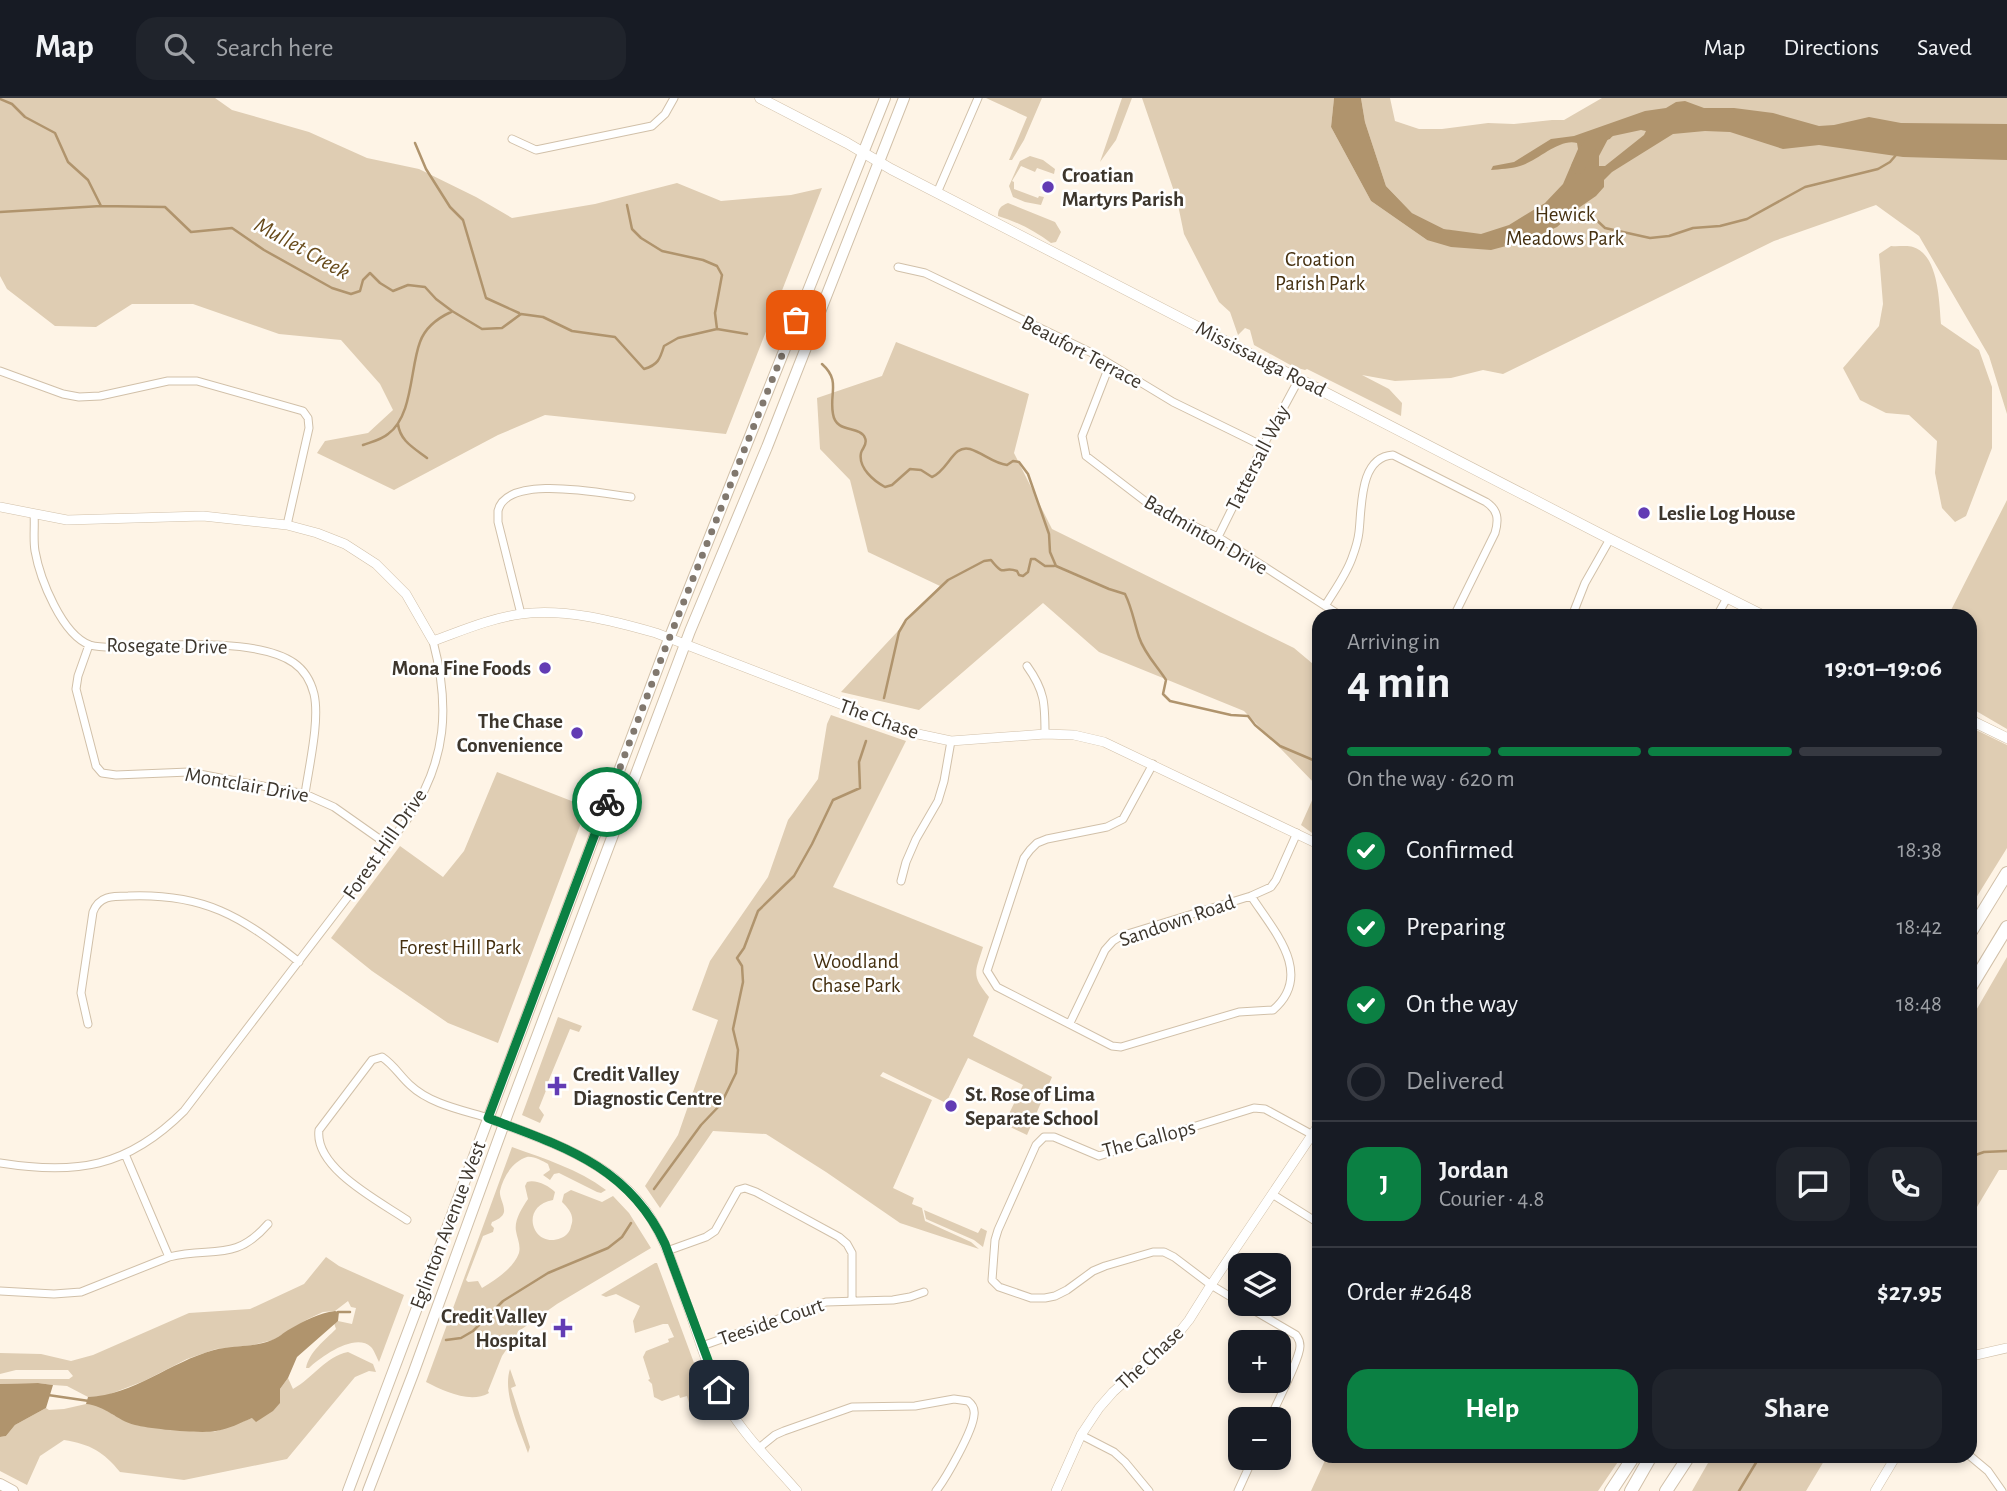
<!DOCTYPE html>
<html lang="en">
<head>
<meta charset="utf-8">
<style>
  body { margin:0; font-family:"Alegreya Sans",sans-serif; background:#20242c; color:#f1f3f6; height:100vh; display:flex; flex-direction:column; font-size:26px; white-space:nowrap }
  * { box-sizing:border-box; margin:0 }
  p { font-size:23px; color:#9ea1a6 }
  .icon { flex:none; width:38px; height:38px; fill:none; stroke:currentColor; stroke-width:2; stroke-linecap:round; stroke-linejoin:round }
  .map { position:relative; flex:1; overflow:hidden }
  .sheet { position:absolute; left:1312px; top:511px; width:665px; height:854px; display:flex; flex-direction:column; background:#171b24; border-radius:21px; box-shadow:0 4px 10px #0003 }
  .sheet>* { flex:none }
  .controls { position:absolute; left:1228px; top:1155px; display:grid; gap:14px }
  .controls a { display:grid; place-items:center; width:63px; height:63px; border-radius:14px; background:#171b24; box-shadow:0 4px 10px #0003; font-size:35px }
  .pin { position:absolute; display:grid; place-items:center; width:60px; height:60px; color:#fff; margin:-30px; border-radius:14px; box-shadow:0 4px 10px #0006 }
  .courier { position:absolute; display:grid; place-items:center; width:70px; height:70px; margin:-35px; border:5px solid #0b8043; border-radius:50%; background:#fff; color:#222; box-shadow:0 2px 9px #0007 }
  .headline em { font-style:normal; font-weight:600 }
  .headline div { display:flex; flex-direction:column-reverse }
  .headline { display:flex; align-items:center; justify-content:space-between; height:119px; padding:0 35px }
  h1 { font-size:46px; font-weight:600; line-height:52px }
  .bar { display:grid; grid-template-columns:repeat(4,1fr); gap:10px 7px; align-content:center; height:84px; padding:0 35px }
  .bar i { height:9px; border-radius:5px; background:#363941 }
  .bar .active { background:#0b8043 }
  .bar p { grid-column:span 4 }
  .line { display:flex; align-items:center; gap:18px; padding:0 35px; border-top:2px solid #363941 }
  .line div { flex:1 }
  .round { display:grid; place-items:center; flex:none; width:74px; height:74px; border-radius:21px; background:#20242c }
  ol { padding:0 35px; list-style:none }
  li { display:flex; align-items:center; gap:21px; height:77px }
  li p { margin-inline-start:auto }
  li .icon { padding:7px; border-radius:50%; background:#0b8043; color:#fff; stroke-width:4 }
  li:last-child { color:#9ea1a6 }
  li i { width:38px; height:38px; border:4px solid #363941; border-radius:50% }
  .action { display:flex; gap:14px; margin-top:auto; padding:14px 35px }
  .action a { flex:1; height:80px; border-radius:21px; background:#0b8043; color:#fff; font-size:28px; font-weight:600; line-height:80px; text-align:center }
  .action a+a { background:#20242c; color:#f1f3f6 }
  header { display:flex; align-items:center; gap:42px; box-sizing:border-box; height:98px; padding:0 35px; background:#171b24; border-bottom:2px solid #363941 }
  header strong { font-size:33px }
  nav { display:flex; gap:38px; margin-inline-start:auto; font-size:24px }
  .search { width:490px; height:63px; background:#20242c; display:flex; align-items:center; gap:18px; box-sizing:border-box; padding:0 24px; border-radius:21px; color:#9ea1a6; font-size:26px }
  .map>svg:first-child { display:block }
</style>
</head>
<body>
<header>
<strong>Map</strong>
<div class="search"><svg class="icon" aria-label="search" viewBox="0 0 24 24"><circle cx="10" cy="10" r="6"/><path d="M15 15l6 6"/></svg>Search here</div>
<nav><a>Map</a><a>Directions</a><a>Saved</a></nav>
</header>
<div class="map">
<svg width="2007" height="1393" viewBox="0 0 2007 1393">
  <rect width="100%" height="100%" fill="#fef4e6"/>
  <path fill="#dfcdb3" d="M0 0H215L232 12 309 34 367 60 419 71 476 99 512 120 595 106 677 85 721 103 791 97 822 90 726 336 545 317 498 337 394 392 317 355 325 343 368 335 393 312 380 286 341 242 279 236 193 206H132L96 229 55 228 7 191 0 178Z
    M986 0H1042L1024 42 1012 62H1009L1027 19Z
    M1122 0H1132L1116 42 1100 64Z
    M1142 0H1334L1331 29 1371 103 1427 142 1459 134 1444 131 1412 115 1386 88 1365 24 1361 0H1390L1395 23 1419 31H1442L1488 25 1514 26 1552 22H1564L1602 0H2007V316L1989 258 1919 138 1876 107 1774 143 1503 276 1483 272 1451 280 1395 283 1362 277 1389 291 1402 305 1401 318 1307 271 1305 272 1294 269 1254 247 1250 232 1245 230 1238 237 1230 214 1219 204 1184 136 1177 102Z
    M1030 58 1043 62 1055 71 1054 76 1037 70 1035 74 1021 68 1012 83 1014 84V91L1038 100 1039 98 1044 99 1041 107 1025 104 1013 99 1009 88 1020 63Z
    M1008 105 1055 124 1061 134 1056 144 1051 145C1035 133 1018 124 998 118 998 110 1001 108 1008 105Z
    M1891 148C1897 149 1907 147 1913 149 1939 157 1939 204 1941 226L1979 252 1992 289V350L1966 418 1955 424 1942 410 1935 375 1937 343 1909 317 1886 315 1860 302 1843 270 1879 228 1883 206 1879 156Z
    M896 244 1029 296 1014 355 1052 431 1294 550 1319 571V740L1301 727 1318 689 1244 613 1099 554 1043 505 919 612 841 594 940 488 868 454 850 382 820 351 817 300 882 278Z
    M2007 402V631L1971 610 1970 518H1948Z
    M831 617 906 643 833 789 983 849C975 875 971 877 989 899L973 938 1052 979 1027 1037 1004 1026 1023 987 968 960 946 1005 883 974 880 978 932 1002 893 1090 914 1100 912 1106 922 1110 925 1123 971 1144 979 1151 900 1125 826 1074 766 1036 713 1033 660 1110 645 1088 678 1037 718 922 692 912 710 863 768 779 788 722 818 681 827 626Z
    M1970 629 2007 647V750L1971 808Z
    M497 674 587 709 498 945 448 925 372 873 331 840 400 748 443 779 464 753Z
    M2007 859V1072H1999L1971 1119V921Z
    M558 919 582 928 579 934 570 931 548 984 549 985 539 1010 544 1017 540 1025 522 1017Z
    M512 1049C545 1061 578 1071 606 1092L601 1095 597 1094 559 1075 554 1076 550 1082 543 1077 550 1072 548 1066C542 1063 534 1058 527 1059 513 1063 503 1079 500 1093 499 1099 505 1107 504 1114 503 1119 497 1122 492 1124L491 1127 494 1130 493 1134 483 1138 466 1182 468 1184 478 1183 482 1190C495 1182 513 1171 519 1155 521 1147 517 1140 516 1133 514 1122 522 1110 528 1101L525 1088 527 1084C536 1081 549 1088 555 1094L553 1102C518 1108 533 1152 561 1140 566 1138 570 1134 571 1128 575 1118 569 1111 562 1104L564 1096 571 1092 602 1104 613 1098 629 1115 651 1150 557 1206 519 1233 502 1258 488 1293 489 1295C470 1306 444 1293 426 1284Z
    M924 1112 978 1135 981 1130 987 1133 983 1149 974 1142 926 1121Z
    M326 1159 339 1168 404 1197 379 1264C377 1260 374 1252 371 1249 355 1234 321 1259 309 1270H306C309 1254 325 1242 336 1231L334 1225 338 1223 352 1226 356 1210 351 1209 348 1203 335 1213 323 1214 308 1221 273 1242 253 1247 216 1251 187 1261 144 1283 105 1298 88 1299 67 1288 53 1287 38 1285 0 1286V1281H69L73 1278 68 1272H16L0 1276V1255L41 1256 71 1263 93 1257 189 1215 250 1211 304 1186Z
    M655 1165H657L707 1300 689 1305 687 1298 680 1300 679 1297 662 1303 654 1299 652 1286 648 1282 650 1281 643 1259 646 1253 669 1244 668 1241 674 1239 668 1226H663L635 1235 633 1223 640 1208 616 1196 606 1199 601 1197Z
    M348 1254 373 1266 376 1274 369 1273 355 1279 287 1361 184 1382 120 1374C104 1354 90 1346 64 1342L40 1358 27 1387 0 1373V1339L6 1338 15 1327 46 1310 49 1312 64 1311 86 1306 98 1307 115 1318 214 1334 252 1320 279 1298 280 1291 288 1280 293 1291C313 1280 325 1259 348 1254Z
    M510 1271 516 1288 511 1290 530 1349 528 1355C520 1331 502 1295 510 1271Z
    M1327 1358H1622L1598 1393H1311Z
    M1712 1358H1827L1806 1393H1692Z"/>
  <path fill="#b0946d" fill-rule="evenodd" d="M1334 0H1361L1365 24 1386 88 1412 115 1444 131 1481 136 1509 127 1545 105 1563 86 1578 51 1577 45C1559 40 1538 63 1520 68 1511 71 1500 71 1491 72L1493 68 1514 64 1551 41 1574 38 1645 13 1666 10 1676 4 1685 3 1704 10H1734L1773 15 1819 28 1834 27 1869 19 1901 25 2007 26V62L1903 59 1819 47 1783 51 1730 34 1705 33 1673 36 1612 74 1604 82V89L1596 98 1580 109 1557 129 1529 142 1491 152 1451 149 1427 142 1371 103 1331 29ZM1641 32 1646 33 1644 37 1605 68H1599V58L1608 41 1613 38Z
    M335 1213 339 1214 338 1223 297 1259 288 1280 280 1291V1305L273 1313 256 1324 252 1320C240 1325 229 1331 216 1333 201 1336 151 1331 135 1327 116 1322 106 1308 86 1306L88 1299C134 1297 170 1264 214 1252 233 1247 253 1250 272 1242 278 1240 284 1234 290 1231 304 1223 319 1215 335 1213Z
    M38 1285 53 1287 46 1310 15 1327 6 1338 0 1339V1286Z"/>
  <g fill="none" stroke-linecap="round" stroke-linejoin="round">
    <path stroke="#b0946d" stroke-width="2.5" d="M0 1 12 6 25 19 55 35 68 64 88 82 101 108 165 109 191 134 232 130 264 152 332 190 351 196 360 193 363 182 370 175 380 185 393 193 408 187 425 189 436 201 452 213 482 231 502 230 521 216 543 219 572 233 615 239 644 271C658 267 660 261 664 248L678 240 717 231 747 236
      M415 45 426 71 450 109 463 122 486 200 519 215
      M627 107 632 131 641 140 662 153 703 162 717 168 722 177 715 215 717 231
      M1574 112 1589 115 1605 130 1650 140 1669 138 1693 130 1720 128 1747 121 1805 89 1878 71 1890 64 1896 57
      M0 114 101 108
      M822 266C841 283 829 295 833 316 836 336 860 327 865 340 868 347 862 350 861 355 858 370 874 383 885 389L892 387 910 371 921 372 932 379C948 373 953 346 970 351 983 355 993 365 1007 367L1013 363 1019 364 1028 376 1049 436 1050 454 1056 468 1109 491 1125 496C1132 510 1134 524 1139 539 1144 555 1157 568 1166 582L1163 596 1170 603 1231 617 1248 618 1255 627 1280 648 1320 665
      M398 326C400 343 414 350 427 360
      M363 347C371 344 381 342 388 336 413 318 410 270 420 244 425 230 438 220 451 214
      M884 600 899 534 906 522 948 482 984 463 991 462C1006 481 1001 467 1017 473L1019 477 1023 478 1028 474 1031 461H1035L1045 468H1054
      M1970 1059 1984 1054 2007 1053
      M654 1091 701 1027 721 1006 736 975 738 952 733 931 743 884 742 868 737 860 744 850 758 813 794 778 812 746 833 702 860 690 859 664 866 643
      M338 1214H350
      M446 1242 461 1240 473 1233 503 1203 548 1175 608 1150 622 1139 631 1125
      M48 1297 89 1303
      M1739 1393 1760 1358"/>
    <path stroke="#b0946d" stroke-width="14" d="M1578 69C1585 56 1591 39 1606 35"/>
    <defs>
      <path id="minor" d="M512 41 536 52 652 28 665 16 674 0
        M937 95 978 0
        M898 169 925 175 1065 242 1092 255 1173 304 1263 348
        M1110 266 1082 338 1086 358 1154 410 1218 439 1341 518
        M0 273 63 296 79 299 100 298 168 283H197L303 313 308 320 309 330 287 427
        M34 416C35 428 33 441 35 453 40 481 62 537 90 547 103 551 129 549 143 548 182 546 262 542 294 565 304 572 311 584 314 596 320 622 309 668 305 696
        M1218 439 1263 348 1299 281
        M1325 508C1334 493 1346 477 1352 460 1355 452 1358 443 1359 434 1362 409 1359 359 1393 357L1486 404C1498 412 1499 421 1495 435L1454 518
        M521 516 498 424C498 423 498 414 498 413 506 375 604 396 631 399
        M1572 518 1585 485 1610 441
        M1717 518 1727 500
        M89 547 78 578 76 591 96 668 102 675 116 677 189 674 305 696 334 709 388 747
        M1027 568C1045 593 1045 606 1045 636
        M1153 666 1123 721 1107 729 1047 741 1037 745 1030 752 1024 760 987 873 997 889 1112 948 1121 949 1239 914 1273 912C1315 876 1273 832 1251 798
        M901 783 906 764 916 741 938 703 944 683 951 643
        M1070 925 1105 852 1113 843 1121 838 1251 798 1271 789 1276 782 1297 735
        M88 926 81 895 93 814C99 798 112 798 128 798 204 795 241 818 299 864
        M125 1056 169 1159
        M0 1065C76 1077 127 1070 184 1013L409 719C447 662 450 608 433 543
        M1272 1096 1320 1126
        M407 1122C379 1103 314 1070 319 1032L372 962 382 959C394 967 400 978 410 987 430 1006 462 1012 488 1020
        M667 1153 706 1139 715 1133 738 1092 745 1090 756 1094 839 1139 847 1146 852 1155V1202
        M0 1193 54 1196 81 1194 169 1159C212 1148 234 1165 268 1126
        M1241 1205 1211 1187 1174 1159 1164 1154H1153L1105 1168 1093 1173 1067 1192 1055 1198 1045 1200H1031L999 1189 992 1182 995 1142 998 1132 1036 1047 1044 1039H1054L1099 1058 1254 1010 1265 1011 1311 1036
        M1243 1206 1296 1237C1299 1242 1300 1242 1300 1248 1300 1261 1276 1306 1270 1321
        M702 1248 826 1204 893 1202 910 1199 924 1194
        M1081 1337 1114 1354 1125 1364 1149 1393
        M759 1350 775 1337 784 1333 852 1309 915 1308 954 1301 968 1303C973 1307 975 1311 974 1317 973 1333 946 1380 936 1393
        M1970 1358 1988 1373 2002 1393
        M1238 1393 1253 1360"/>
      <path id="tertiary" d="M0 409 67 422 203 418 287 427 317 435 345 446 376 466 406 496 433 543C461 533 491 520 521 516 565 510 614 523 656 535L918 636 951 643 1045 636 1074 637 1104 644 1320 747
        M488 1020C550 1044 621 1065 655 1127 670 1153 678 1183 689 1212 700 1243 709 1277 726 1306 745 1339 773 1365 797 1393
        M1970 1260 1976 1257 2007 1250
        M1056 1393 1081 1337 1099 1310 1113 1294 1177 1237 1189 1222 1211 1187 1320 1025
        M1875 1393 1896 1358"/>
      <path id="secondary" d="M760 0 847 45 891 71 1610 441 1764 518
        M1970 622 2007 640"/>
      <path id="primary" d="M0 1386 13 1393
        M348 1393 665 551 885 0
        M368 1393 413 1276 508 1015 690 533 767 349 904 0"/>
      <path id="motorway" d="M1970 835 2007 775
        M1970 890 2007 829
        M1611 1393 1634 1358
        M1631 1393 1651 1358
        M1666 1393 1689 1358"/>
    </defs>
    <use href="#minor" stroke="#d1c0a9" stroke-width="9"/>
    <use href="#tertiary" stroke="#d1c0a9" stroke-width="10"/>
    <use href="#secondary" stroke="#d1c0a9" stroke-width="11"/>
    <use href="#primary" stroke="#d1c0a9" stroke-width="12"/>
    <use href="#motorway" stroke="#d1c0a9" stroke-width="14"/>
    <use href="#minor" stroke="#fff" stroke-width="7"/>
    <use href="#tertiary" stroke="#fff" stroke-width="9"/>
    <use href="#secondary" stroke="#fff" stroke-width="10"/>
    <use href="#primary" stroke="#fff" stroke-width="10"/>
    <use href="#motorway" stroke="#fff" stroke-width="12"/>
  </g>
  <g fill="none" stroke-linecap="round" stroke-linejoin="round">
    <path stroke="#81786e" stroke-width="7" stroke-dasharray="0 12.6" d="M607 704 665 551 796 222"/>
    <path stroke="#0b8043" stroke-width="9" d="M607 704 488 1020C562 1048 629 1068 665 1146L719 1292"/>
  </g>
  <g fill="#623cb4" stroke="#fff" stroke-width="2.5">
    <circle cx="1048" cy="89" r="7"/>
    <circle cx="1644" cy="415" r="7"/>
    <circle cx="545" cy="570" r="7"/>
    <circle cx="577" cy="635" r="7"/>
    <path d="M553.5 977.5h7v7h7v7h-7v7h-7v-7h-7v-7h7z"/>
    <circle cx="951" cy="1008" r="7"/>
    <path d="M559.5 1219.5h7v7h7v7h-7v7h-7v-7h-7v-7h7z"/>
  </g>
  <g text-anchor="middle" dominant-baseline="central" stroke-width="5" stroke-linejoin="round" paint-order="stroke">
    <g font-size="21" font-weight="bold" fill="#3d362d" stroke="#fff" text-anchor="start">
      <text x="1062" y="77">Croatian<tspan x="1062" dy="24">Martyrs Parish</tspan></text>
      <text x="1658" y="415">Leslie Log House</text>
      <text x="531" y="570" text-anchor="end">Mona Fine Foods</text>
      <text x="563" y="623" text-anchor="end">The Chase<tspan x="563" dy="24">Convenience</tspan></text>
      <text x="573" y="976">Credit Valley<tspan x="573" dy="24">Diagnostic Centre</tspan></text>
      <text x="965" y="996">St. Rose of Lima<tspan x="965" dy="24">Separate School</tspan></text>
      <text x="547" y="1218" text-anchor="end">Credit Valley<tspan x="547" dy="24">Hospital</tspan></text>
    </g>
    <g font-size="21" fill="#463111" stroke="#fff">
      <text x="1565" y="116">Hewick<tspan x="1565" dy="24">Meadows Park</tspan></text>
      <text x="1320" y="161">Croation<tspan x="1320" dy="24">Parish Park</tspan></text>
      <text x="460" y="849">Forest Hill Park</text>
      <text x="856" y="863">Woodland<tspan x="856" dy="24">Chase Park</tspan></text>
    </g>
    <g font-size="21" fill="#3d362d" stroke="#fff">
      <text transform="translate(1082 254) rotate(28)">Beaufort Terrace</text>
      <text transform="translate(1261 261) rotate(27)">Mississauga Road</text>
      <text transform="translate(1258 360) rotate(-63)">Tattersall Way</text>
      <text transform="translate(1206 437) rotate(30)">Badminton Drive</text>
      <text transform="translate(167 548) rotate(1)">Rosegate Drive</text>
      <text transform="translate(879 621) rotate(20)">The Chase</text>
      <text transform="translate(247 687) rotate(10)">Montclair Drive</text>
      <text transform="translate(385 746) rotate(-55)">Forest Hill Drive</text>
      <text transform="translate(1177 823) rotate(-19)">Sandown Road</text>
      <text transform="translate(1149 1041) rotate(-15)">The Gallops</text>
      <text transform="translate(448 1127) rotate(-69)">Eglinton Avenue West</text>
      <text transform="translate(771 1224) rotate(-19)">Teeside Court</text>
      <text transform="translate(1150 1260) rotate(-43)">The Chase</text>
    </g>
    <g font-size="23" font-style="italic" fill="#674a1a" stroke="#fff">
      <text transform="translate(302 151) rotate(29)">Mullet Creek</text>
    </g>
  </g>
</svg>
<div class="controls">
<a><svg class="icon" aria-label="layers" viewBox="0 0 24 24"><path d="M12 4l9 5-9 5-9-5zM3 14l9 5 9-5"/></svg></a>
<a>+</a>
<a>−</a>
</div>
<div class="pin" style="left:796px;top:222px;background:#ea580c"><svg class="icon" aria-label="bag" viewBox="0 0 24 24"><path d="M5 8h14l-1 12H6zM9 8a3 3 0 0 1 6 0"/></svg></div>
<div class="pin" style="left:719px;top:1292px;background:#1f2937"><svg class="icon" aria-label="home" viewBox="0 0 24 24"><path d="M3 11l9-7 9 7M6 9v11h12V9"/></svg></div>
<div class="courier" style="left:607px;top:704px"><svg class="icon" aria-label="bike" viewBox="0 0 24 24"><circle cx="6" cy="16" r="4"/><circle cx="18" cy="16" r="4"/><path d="M6 16l4-8h5l3 8M10 8l3 8H6M13 5h3"/></svg></div>
<section class="sheet">
<div class="headline"><div><h1>4 min</h1><p>Arriving in</p></div><em>19:01–19:06</em></div>
<div class="bar"><i class="active"></i><i class="active"></i><i class="active"></i><i></i><p>On the way · 620 m</p></div>
<ol>
<li><svg class="icon" aria-label="check" viewBox="0 0 24 24"><path d="M5 12l5 5 9-10"/></svg>Confirmed<p>18:38</p></li>
<li><svg class="icon" aria-label="check" viewBox="0 0 24 24"><path d="M5 12l5 5 9-10"/></svg>Preparing<p>18:42</p></li>
<li><svg class="icon" aria-label="check" viewBox="0 0 24 24"><path d="M5 12l5 5 9-10"/></svg>On the way<p>18:48</p></li>
<li><i></i>Delivered</li>
</ol>
<div class="line" style="height:126px"><b class="round" style="background:#0b8043;color:#fff">J</b><div><b>Jordan</b><p>Courier · 4.8</p></div><a class="round"><svg class="icon" aria-label="chat" viewBox="0 0 24 24"><path d="M4 5h16v11H9l-5 4z"/></svg></a><a class="round"><svg class="icon" aria-label="phone" viewBox="0 0 24 24"><path d="M5 4h4l2 5-3 2q2 4 5 5l2-3 5 2v4C11 20 4 13 5 4z"/></svg></a></div>
<div class="line" style="height:91px"><div>Order #2648</div><b>$27.95</b></div>
<div class="action"><a>Help</a><a>Share</a></div>
</section>
</div>
</body>
</html>
